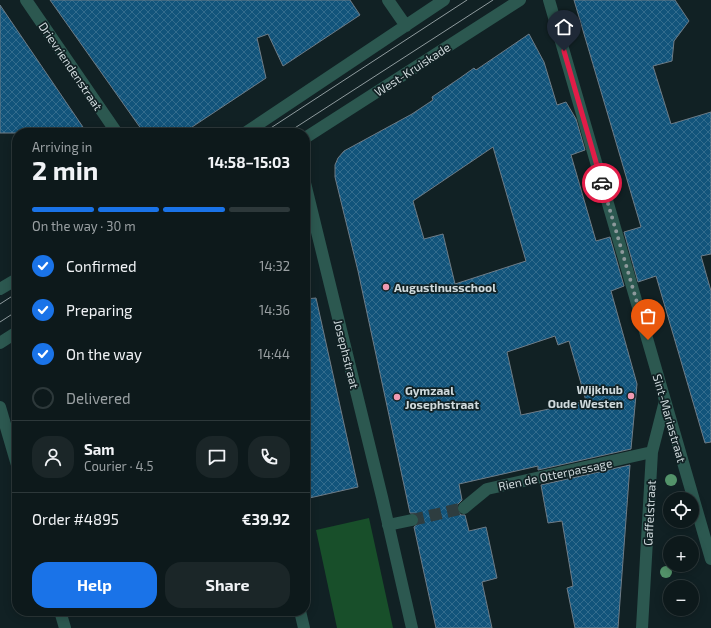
<!DOCTYPE html>
<html lang="en">
<head>
<meta charset="utf-8">
<style>
  body { margin:0; font-family:"Exo 2",sans-serif; background:#1b2628; color:#f1f3f6; height:100vh; display:flex; flex-direction:column; font-size:15px; white-space:nowrap }
  * { box-sizing:border-box; margin:0 }
  p { font-size:13px; color:#9aa0a3 }
  .icon { flex:none; width:22px; height:22px; fill:none; stroke:currentColor; stroke-width:2; stroke-linecap:round; stroke-linejoin:round }
  .map { position:relative; flex:1; overflow:hidden }
  .drawer { position:absolute; left:12px; top:128px; width:298px; height:488px; display:flex; flex-direction:column; background:#0d191b; border-radius:16px; box-shadow:0 2px 10px #0003,0 0 0 1px #2d383a }
  .drawer>* { flex:none }
  .tools { position:absolute; left:663px; top:492px; display:grid; gap:8px }
  .tools a { display:grid; place-items:center; width:36px; height:36px; border-radius:50%; background:#0d191b; box-shadow:0 2px 10px #0003,0 0 0 1px #2d383a; font-size:20px }
  .pin { position:absolute; display:grid; place-items:center; width:34px; height:34px; color:#fff; margin:-41px -17px; border-radius:50% 50% 50% 0; rotate:-45deg; box-shadow:0 0 4px #0007 }
  .pin .icon { rotate:45deg }
  .courier { position:absolute; display:grid; place-items:center; width:40px; height:40px; margin:-20px; border:3px solid #e11d48; border-radius:50%; background:#fff; color:#222; box-shadow:0 1px 5px #0007 }
  .summary em { font-style:normal; font-weight:700 }
  .summary div { display:flex; flex-direction:column-reverse }
  .summary { display:flex; align-items:center; justify-content:space-between; height:68px; padding:0 20px }
  h1 { font-size:26px; font-weight:700; line-height:30px }
  .bar { display:grid; grid-template-columns:repeat(4,1fr); gap:6px 4px; align-content:center; height:48px; padding:0 20px }
  .bar i { height:5px; border-radius:3px; background:#2d383a }
  .bar .selected { background:#1a73e8 }
  .bar p { grid-column:span 4 }
  .line { display:flex; align-items:center; gap:10px; padding:0 20px; border-top:1px solid #2d383a }
  .line div { flex:1 }
  .round { display:grid; place-items:center; flex:none; width:42px; height:42px; border-radius:16px; background:#1b2628 }
  ol { padding:0 20px; list-style:none }
  li { display:flex; align-items:center; gap:12px; height:44px }
  li p { margin-inline-start:auto }
  li .icon { padding:4px; border-radius:50%; background:#1a73e8; color:#fff; stroke-width:4 }
  li:last-child { color:#9aa0a3 }
  li i { width:22px; height:22px; border:2px solid #2d383a; border-radius:50% }
  .cta { display:flex; gap:8px; margin-top:auto; padding:8px 20px }
  .cta a { flex:1; height:46px; border-radius:16px; background:#1a73e8; color:#fff; font-size:16px; font-weight:700; line-height:46px; text-align:center }
  .cta a+a { background:#1b2628; color:#f1f3f6 }
  .map>svg:first-child { display:block }
</style>
</head>
<body>
<div class="map">
<svg width="711" height="628" viewBox="0 0 711 628">
  <defs>
    <pattern id="building-cross-hatch" width="8" height="8" patternUnits="userSpaceOnUse"><rect width="8" height="8" fill="#12547b"/><path d="M0 0l8 8M0 8l8-8" fill="none" stroke="#336c8d"/></pattern>
  </defs>
  <rect width="100%" height="100%" fill="#112124"/>
  <path fill="#184f2a" d="M369 518 393 628H337L316 530Z"/>
  <path fill="url(#building-cross-hatch)" stroke="#6e7c87" fill-rule="evenodd" d="M50 0H350L360 15 283 66 268 34 257 38 266 78 183 133H144Z
    M574 0H675L689 21 674 41 672 61 653 66 671 124 711 112V254L701 256 711 291V442L705 443 656 276 638 282 624 232 641 227Z
    M0 5 87 133H0Z
    M529 34 544 62 557 105 566 102 576 119 585 150 571 155 596 241 610 237 624 286 611 291 637 384 631 449 538 470V466L459 484 462 500 457 505V510L461 515H465L469 531 486 527 497 578 482 582 492 628H436L414 527 419 523V518L415 513H410L358 271 335 177V165L338 158 344 151 412 114 433 100 432 97 460 78 474 68 476 70ZM493 147 526 261 455 284 443 234 424 239 413 201ZM555 336 558 345 569 341 586 401 521 415 507 352Z
    M316 298 358 487 305 499V299Z
    M630 465 618 628H575L567 588 573 586 562 521 548 523 541 485Z"/>
  <g fill="none" stroke-linecap="round" stroke-linejoin="round">
    <path stroke="#2e3d40" stroke-width="12" stroke-dasharray="12 6" stroke-linecap="butt" d="M412 520 464 508"/>
    <path stroke="#2c5850" stroke-width="12" d="M26 0 117 133
      M388 0 406 26
      M549 0 711 559
      M245 133 444 0
      M305 138 520 0
      M305 183 382 497 412 628
      M0 289 17 279
      M0 343 17 332
      M0 407 17 465
      M464 508 487 489 652 452
      M388 525 412 520
      M60 611 65 628
      M300 611 304 628
      M642 628 652 452 665 401"/>
    <path stroke="#8f9b9e" stroke-width="1" d="M263 133 467 0
      M287 133 493 0
      M0 304 17 293
      M0 322 17 311"/>
  </g>
  <g fill="#53936a">
    <circle cx="671" cy="480" r="6"/>
    <circle cx="666" cy="572" r="6"/>
  </g>
  <g fill="none" stroke-linecap="round" stroke-linejoin="round">
    <path stroke="#8d999c" stroke-width="4" stroke-dasharray="0 7.2" d="M602 183 648 340"/>
    <path stroke="#e11d48" stroke-width="5" d="M564 51 602 183"/>
  </g>
  <g fill="#f19ab2" stroke="#112124" stroke-width="1.5">
    <circle cx="386" cy="287" r="4"/>
    <circle cx="631" cy="396" r="4"/>
    <circle cx="397" cy="397" r="4"/>
  </g>
  <g text-anchor="middle" dominant-baseline="central" stroke-width="3.5" stroke-linejoin="round" paint-order="stroke">
    <g font-size="12" fill="#d0dadd" stroke="#112124">
      <text transform="translate(71 66) rotate(56)">Drievriendenstraat</text>
      <text transform="translate(412 69) rotate(-33)">West-Kruiskade</text>
      <text transform="translate(347 354) rotate(76)">Josephstraat</text>
      <text transform="translate(670 418) rotate(74)">Sint-Mariastraat</text>
      <text transform="translate(555 474) rotate(-12)">Rien de Otterpassage</text>
      <text transform="translate(649 513) rotate(-87)">Gaffelstraat</text>
    </g>
    <g font-size="12" font-weight="bold" fill="#d0dadd" stroke="#112124" text-anchor="start">
      <text x="394" y="287">Augustinusschool</text>
      <text x="623" y="389" text-anchor="end">Wijkhub<tspan x="623" dy="14">Oude Westen</tspan></text>
      <text x="405" y="390">Gymzaal<tspan x="405" dy="14">Josephstraat</tspan></text>
    </g>
  </g>
</svg>
<div class="tools">
<a><svg class="icon" aria-label="locate" viewBox="0 0 24 24"><circle cx="12" cy="12" r="6"/><path d="M12 2v4M12 18v4M2 12h4M18 12h4"/></svg></a>
<a>+</a>
<a>−</a>
</div>
<div class="pin" style="left:648px;top:340px;background:#ea580c"><svg class="icon" aria-label="bag" viewBox="0 0 24 24"><path d="M5 8h14l-1 12H6zM9 8a3 3 0 0 1 6 0"/></svg></div>
<div class="pin" style="left:564px;top:51px;background:#1f2937"><svg class="icon" aria-label="home" viewBox="0 0 24 24"><path d="M3 11l9-7 9 7M6 9v11h12V9"/></svg></div>
<div class="courier" style="left:602px;top:183px"><svg class="icon" aria-label="car" viewBox="0 0 24 24"><path d="M5 17H2v-5l4-1 3-4h7l3 4 3 1v5h-3M9 17h6M6 11h13"/><circle cx="7" cy="17" r="2"/><circle cx="17" cy="17" r="2"/></svg></div>
<section class="drawer">
<div class="summary"><div><h1>2 min</h1><p>Arriving in</p></div><em>14:58–15:03</em></div>
<div class="bar"><i class="selected"></i><i class="selected"></i><i class="selected"></i><i></i><p>On the way · 30 m</p></div>
<ol>
<li><svg class="icon" aria-label="check" viewBox="0 0 24 24"><path d="M5 12l5 5 9-10"/></svg>Confirmed<p>14:32</p></li>
<li><svg class="icon" aria-label="check" viewBox="0 0 24 24"><path d="M5 12l5 5 9-10"/></svg>Preparing<p>14:36</p></li>
<li><svg class="icon" aria-label="check" viewBox="0 0 24 24"><path d="M5 12l5 5 9-10"/></svg>On the way<p>14:44</p></li>
<li><i></i>Delivered</li>
</ol>
<div class="line" style="height:72px"><a class="round"><svg class="icon" aria-label="person" viewBox="0 0 24 24"><circle cx="12" cy="8" r="4"/><path d="M4 21q1-7 8-7t8 7"/></svg></a><div><b>Sam</b><p>Courier · 4.5</p></div><a class="round"><svg class="icon" aria-label="chat" viewBox="0 0 24 24"><path d="M4 5h16v11H9l-5 4z"/></svg></a><a class="round"><svg class="icon" aria-label="phone" viewBox="0 0 24 24"><path d="M5 4h4l2 5-3 2q2 4 5 5l2-3 5 2v4C11 20 4 13 5 4z"/></svg></a></div>
<div class="line" style="height:52px"><div>Order #4895</div><b>€39.92</b></div>
<div class="cta"><a>Help</a><a>Share</a></div>
</section>
</div>
</body>
</html>
